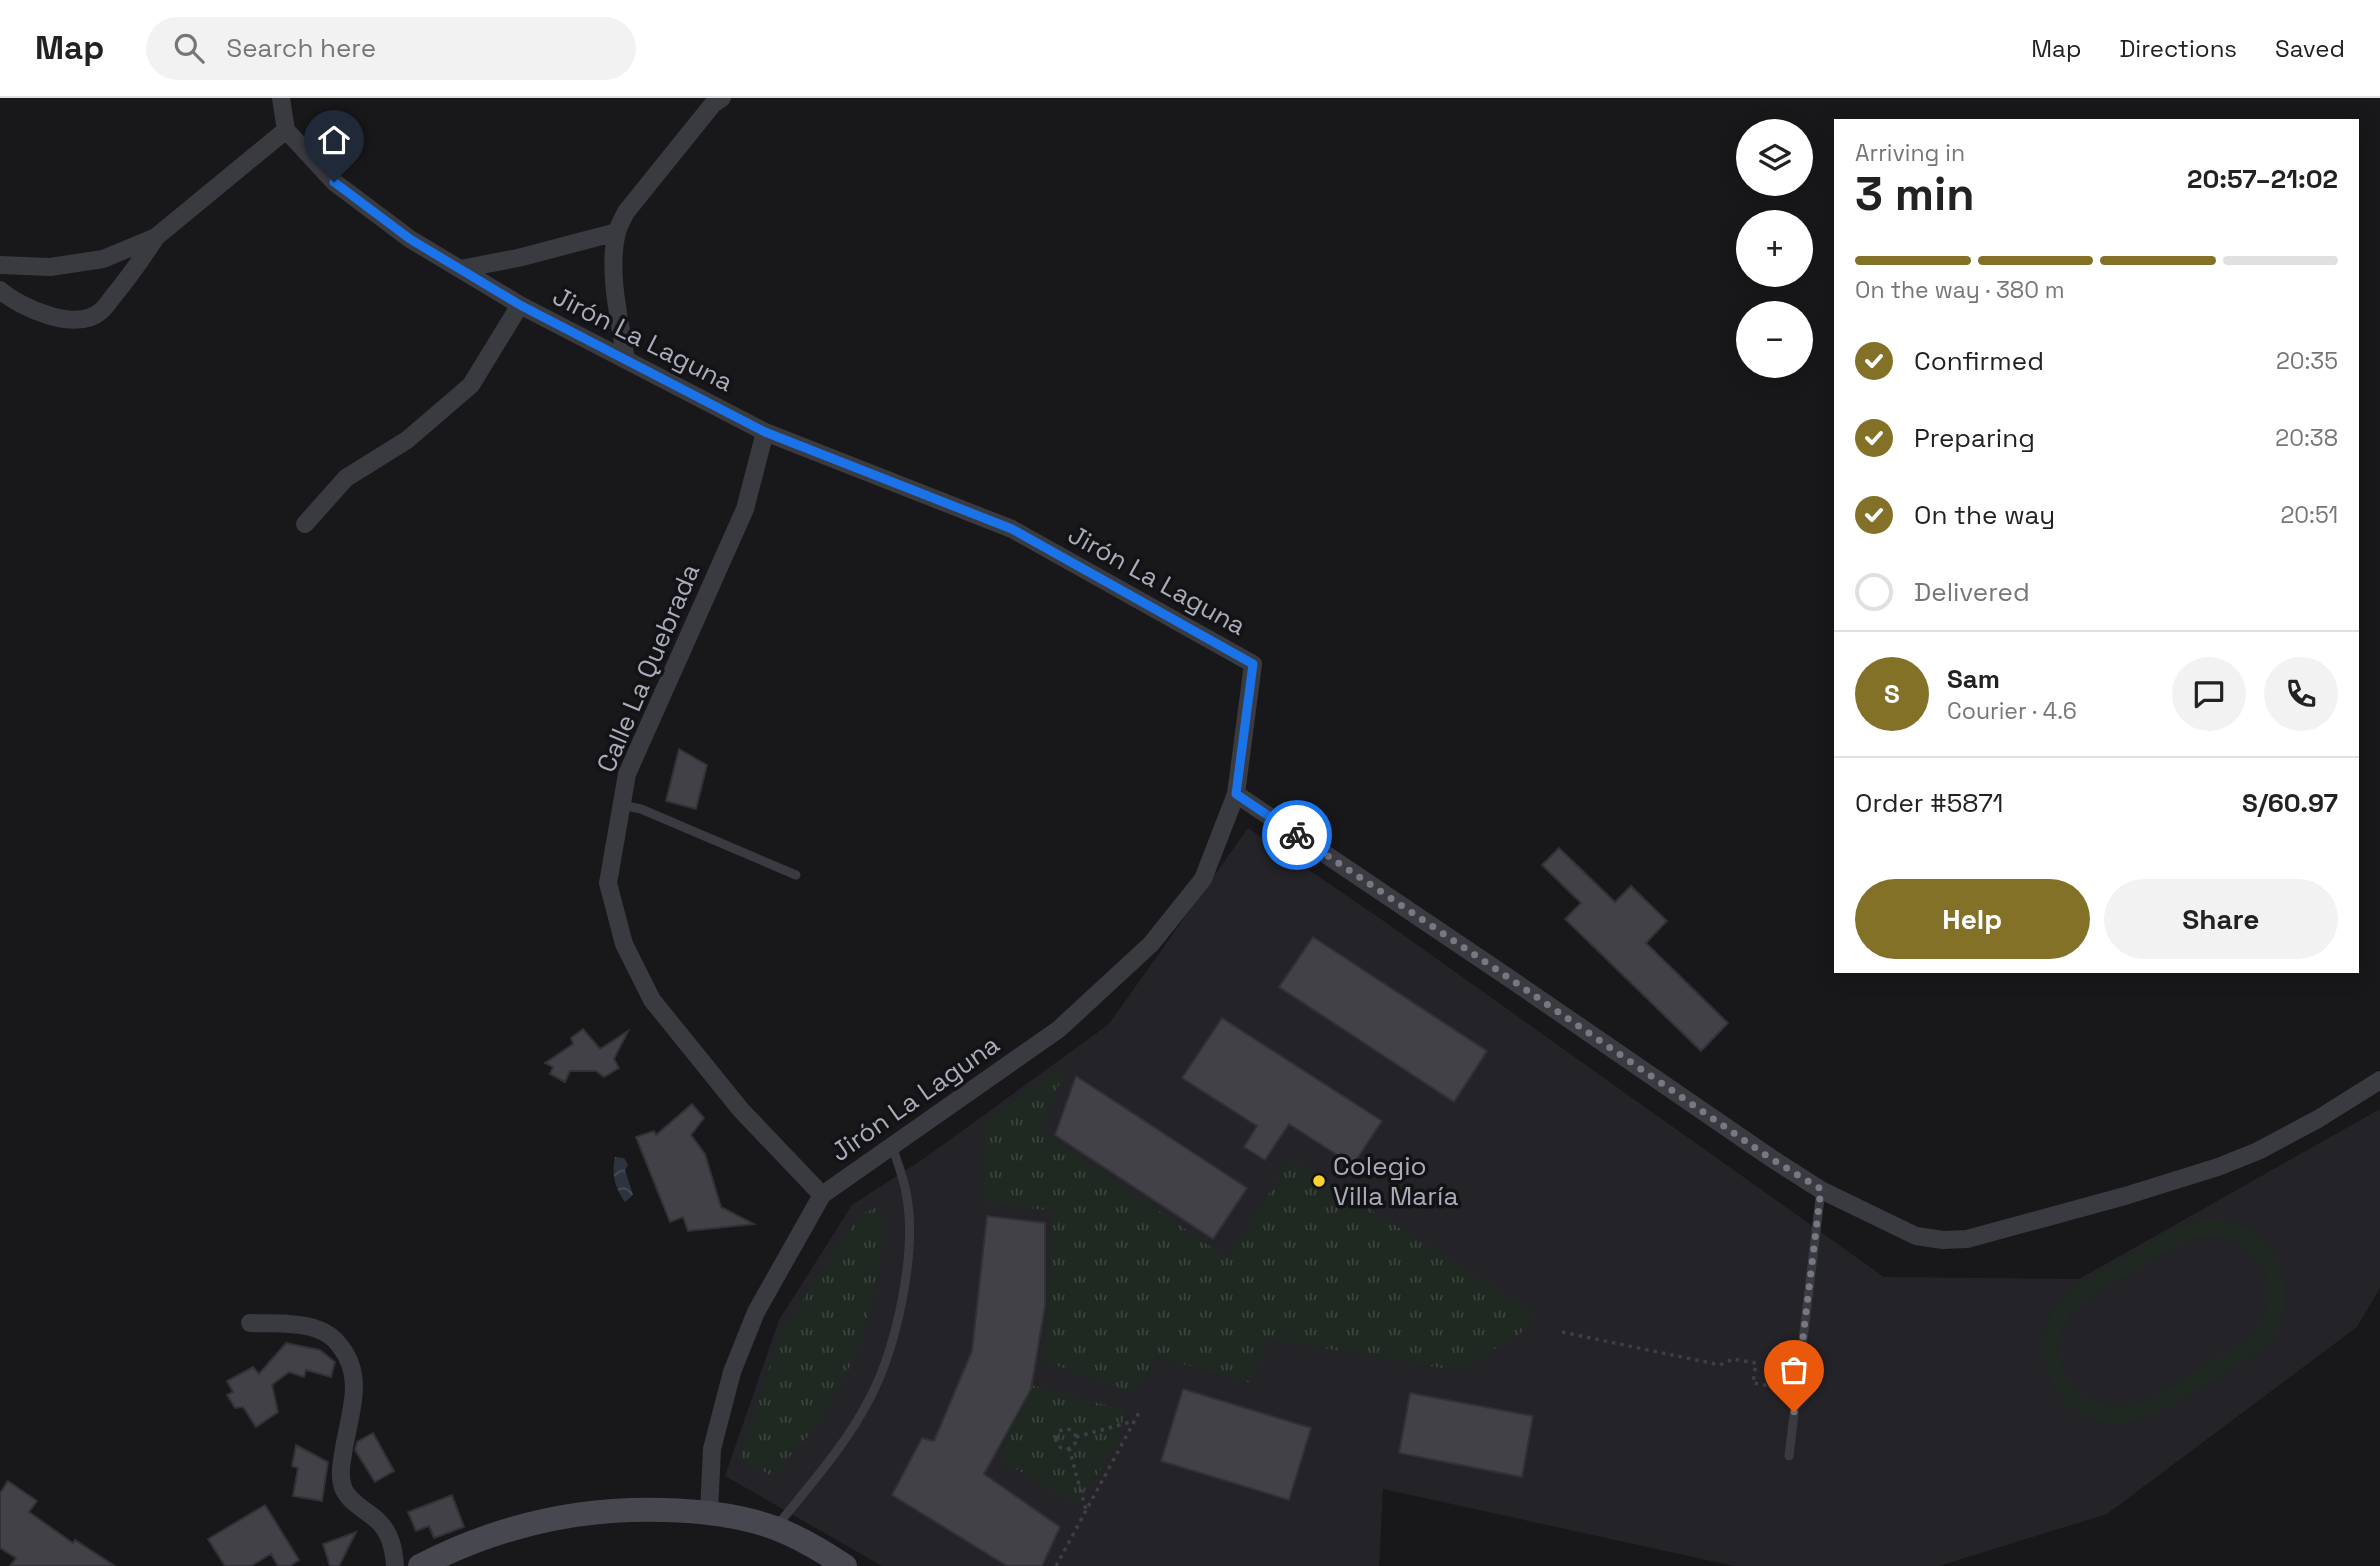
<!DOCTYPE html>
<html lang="en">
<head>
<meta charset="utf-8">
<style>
  body { margin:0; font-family:"Space Grotesk",sans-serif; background:#f2f2f2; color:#222; height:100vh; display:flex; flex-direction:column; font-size:26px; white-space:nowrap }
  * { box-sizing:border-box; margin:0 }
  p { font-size:23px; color:#767676 }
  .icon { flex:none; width:38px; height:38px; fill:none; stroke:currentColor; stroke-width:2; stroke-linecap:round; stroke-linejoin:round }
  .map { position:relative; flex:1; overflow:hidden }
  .details { position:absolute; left:1834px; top:21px; width:525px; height:854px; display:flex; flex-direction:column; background:#fff; border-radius:0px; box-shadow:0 4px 18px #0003 }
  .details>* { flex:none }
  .buttons { position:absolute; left:1736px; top:21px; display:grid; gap:14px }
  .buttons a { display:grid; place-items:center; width:77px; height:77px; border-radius:50%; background:#fff; box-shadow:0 4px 18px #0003; font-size:35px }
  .pin { position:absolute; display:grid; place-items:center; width:60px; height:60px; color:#fff; margin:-72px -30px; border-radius:50% 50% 50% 0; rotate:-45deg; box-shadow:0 0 7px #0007 }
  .pin .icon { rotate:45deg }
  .courier { position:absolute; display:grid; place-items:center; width:70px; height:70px; margin:-35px; border:5px solid #1a73e8; border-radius:50%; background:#fff; color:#222; box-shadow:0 2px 9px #0007 }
  .overview em { font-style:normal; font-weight:800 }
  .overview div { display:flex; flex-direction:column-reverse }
  .overview { display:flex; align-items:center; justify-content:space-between; height:119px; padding:0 21px }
  h1 { font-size:46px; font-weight:800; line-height:52px }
  .bar { display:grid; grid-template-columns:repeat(4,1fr); gap:10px 7px; align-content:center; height:84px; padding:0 21px }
  .bar i { height:9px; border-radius:5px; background:#e0e0e0 }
  .bar .on { background:#837128 }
  .bar p { grid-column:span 4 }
  .line { display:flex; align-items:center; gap:18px; padding:0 21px; border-top:2px solid #e0e0e0 }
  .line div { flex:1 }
  .round { display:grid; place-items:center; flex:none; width:74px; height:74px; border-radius:37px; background:#f2f2f2 }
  ol { padding:0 21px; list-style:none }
  li { display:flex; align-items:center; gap:21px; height:77px }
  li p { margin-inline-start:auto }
  li .icon { padding:7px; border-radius:50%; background:#837128; color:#fff; stroke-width:4 }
  li:last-child { color:#767676 }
  li i { width:38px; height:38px; border:4px solid #e0e0e0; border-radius:50% }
  .primary-button { display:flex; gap:14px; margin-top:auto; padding:14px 21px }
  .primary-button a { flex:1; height:80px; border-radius:42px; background:#837128; color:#fff; font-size:28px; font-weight:800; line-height:80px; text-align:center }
  .primary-button a+a { background:#f2f2f2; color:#222 }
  header { display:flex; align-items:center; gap:42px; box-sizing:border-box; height:98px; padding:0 35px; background:#fff; border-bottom:2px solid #e0e0e0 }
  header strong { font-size:33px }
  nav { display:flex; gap:38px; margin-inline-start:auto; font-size:24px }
  .search { width:490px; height:63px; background:#f2f2f2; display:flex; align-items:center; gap:18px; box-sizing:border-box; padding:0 24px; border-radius:38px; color:#767676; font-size:26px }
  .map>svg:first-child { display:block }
</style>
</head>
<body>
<header>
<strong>Map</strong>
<div class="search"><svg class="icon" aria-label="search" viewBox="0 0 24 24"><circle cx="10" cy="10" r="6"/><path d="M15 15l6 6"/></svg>Search here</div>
<nav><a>Map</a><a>Directions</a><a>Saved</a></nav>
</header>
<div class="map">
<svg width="2380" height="1468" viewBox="0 0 2380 1468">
  <defs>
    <pattern id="grass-tufts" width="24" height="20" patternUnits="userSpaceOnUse" patternTransform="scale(1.75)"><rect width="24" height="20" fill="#1f2821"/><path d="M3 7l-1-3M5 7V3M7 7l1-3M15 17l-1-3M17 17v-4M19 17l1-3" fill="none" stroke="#3d443f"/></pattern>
    <pattern id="water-waves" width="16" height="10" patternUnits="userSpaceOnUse" patternTransform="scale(1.75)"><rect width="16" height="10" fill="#2d343e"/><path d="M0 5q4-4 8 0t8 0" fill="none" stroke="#494f58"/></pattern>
  </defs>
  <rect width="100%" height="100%" fill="#18171a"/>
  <path fill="#242327" d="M1248 730 1385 824 1884 1179 2079 1181 2380 1011V1190L2357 1229 2107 1416 1939 1468H1734L1383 1391 1379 1468H882L725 1378 779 1222 852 1107 926 1059 1109 926Z"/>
  <path fill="url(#grass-tufts)" d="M1060 970 1064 975 1040 1031 1227 1160 1291 1062 1532 1213 1529 1230 1459 1273 1269 1241 1251 1285 1157 1259 1134 1295 1044 1263 1052 1113 983 1104 985 1023Z
    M877 1109 886 1121 876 1187 858 1253 818 1327 772 1378 740 1361 780 1236 860 1117Z
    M1023 1285 1125 1312 1119 1343 1077 1407 1001 1362Z"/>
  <path fill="#1f2821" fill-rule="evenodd" d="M2211 1121C2222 1122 2232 1124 2242 1128 2283 1147 2299 1205 2271 1241 2256 1260 2149 1323 2125 1325 2068 1331 2027 1269 2051 1217 2055 1208 2063 1199 2071 1192 2089 1177 2114 1166 2135 1154 2151 1145 2168 1132 2185 1126 2194 1123 2202 1122 2211 1121ZM2213 1138C2267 1145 2287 1198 2251 1239L2151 1301C2075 1332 2027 1252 2083 1203L2185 1143 2198 1139Z"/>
  <path fill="url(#water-waves)" d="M615 1059 624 1060 628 1067 625 1072 633 1097 625 1104C615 1090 611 1076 615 1059Z"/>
  <path fill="#424147" stroke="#323136" stroke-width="2" d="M679 651 707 667 696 711 666 703Z
    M1559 750 1615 804 1631 788 1667 823 1646 845 1728 925 1701 953 1565 821 1581 805 1542 767Z
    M1313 839 1487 953 1454 1004 1279 889Z
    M1222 920 1382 1023 1353 1067 1289 1026 1265 1062 1244 1049 1257 1028 1182 980Z
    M583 931 600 951 628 933 614 961 619 970 604 979 596 973H570L565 984 550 976 553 969 545 965 573 946 571 940Z
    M1076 978 1247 1090 1213 1141 1055 1037Z
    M692 1006 704 1020 691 1037 705 1056 721 1109 754 1126 688 1133 683 1119 670 1124 636 1039 654 1033 656 1037Z
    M987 1118 1045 1125V1208L1031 1291 984 1376 1060 1429 1042 1468H1007L892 1397 922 1340 934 1343 972 1253Z
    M286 1245 320 1252 335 1264 331 1279 306 1272 304 1279 289 1274 272 1287 278 1314 256 1329 243 1309 235 1310 227 1297 233 1294 227 1283 253 1269 259 1276Z
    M1183 1291 1311 1330 1289 1402 1161 1363Z
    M1410 1295 1533 1318 1522 1379 1399 1355Z
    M373 1335 394 1373 375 1384 355 1352 357 1344Z
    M296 1347 328 1364 322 1403 293 1398 298 1370 292 1368Z
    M8 1383 37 1403 29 1414 73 1445 75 1442 115 1468H10L16 1460 0 1450V1395Z
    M452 1397 464 1429 434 1440 429 1428 416 1433 408 1414Z
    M265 1407 299 1462 290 1468H278L271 1456 251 1468H225L208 1441Z
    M356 1434 339 1468H330L323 1446Z"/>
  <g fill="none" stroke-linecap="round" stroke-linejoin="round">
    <path stroke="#3e3f46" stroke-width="3.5" stroke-dasharray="3.5 5" stroke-linecap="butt" d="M1562 1234 1720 1267 1733 1261 1756 1265 1753 1285 1784 1290
      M1056 1341a10 10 0 1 1 20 0a10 10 0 1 1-20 0Z
      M1076 1339 1134 1323
      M1069 1350 1086 1412
      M1056 1468 1141 1311"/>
    <path stroke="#3a3a41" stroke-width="9" d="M622 707 641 711 796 777
      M1789 1358 1821 1092
      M776 1429C809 1388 846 1347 870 1300 897 1248 918 1152 906 1094 903 1078 897 1063 892 1048"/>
    <path stroke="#3a3a41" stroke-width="18" d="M281 0 286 32 334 84 410 141 520 207 765 334 1012 431 1253 566 1236 696 1203 781 1151 846 1059 931 822 1097 756 1214 732 1274 712 1351 709 1414
      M0 167 50 169 103 161 156 139 286 32
      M460 171 518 160 617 134
      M0 192C21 210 76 235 101 213 106 209 110 202 115 196 130 178 143 159 156 139
      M626 262C620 224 607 172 617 134 619 127 623 120 626 114L713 6 722 0
      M765 334 745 411 627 676 608 785 624 846 652 902 741 1012 822 1097
      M305 426 346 380 407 342 471 287 520 207
      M1236 696 1509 880 1771 1060 1821 1092 1916 1138 1943 1142 1967 1141 2125 1098 2218 1069 2258 1053 2318 1021 2380 982
      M250 1225C270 1226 295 1224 314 1230 324 1233 334 1239 340 1248 365 1279 350 1314 344 1350 342 1363 338 1379 344 1392 352 1407 368 1413 379 1424 391 1436 394 1452 395 1468"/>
    <path stroke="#46474f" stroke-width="24" d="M420 1468C497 1428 579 1409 665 1412 703 1413 740 1417 775 1430 799 1439 824 1454 845 1468"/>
  </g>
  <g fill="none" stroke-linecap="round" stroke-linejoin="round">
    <path stroke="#767882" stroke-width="7" stroke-dasharray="0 12.6" d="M1297 737 1509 880 1770 1060 1821 1091 1794 1314"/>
    <path stroke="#1a73e8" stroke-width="9" d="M334 84 410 141 520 207 765 334 1012 431 1253 566 1236 696 1297 737"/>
  </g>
  <circle fill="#fad22f" stroke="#131215" stroke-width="2.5" cx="1319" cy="1083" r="7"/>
  <g text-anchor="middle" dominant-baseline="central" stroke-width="7" stroke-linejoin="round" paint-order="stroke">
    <g font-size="26" fill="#a9acba" stroke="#131215">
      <text transform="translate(643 241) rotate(27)">Jirón La Laguna</text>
      <text transform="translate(1157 482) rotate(29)">Jirón La Laguna</text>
      <text transform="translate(648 570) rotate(-67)">Calle La Quebrada</text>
      <text transform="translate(915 1000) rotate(-35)">Jirón La Laguna</text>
    </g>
    <g font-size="26" fill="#a9acba" stroke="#131215" text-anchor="start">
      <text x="1333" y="1068">Colegio<tspan x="1333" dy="30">Villa María</tspan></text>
    </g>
  </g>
</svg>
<div class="buttons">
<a><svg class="icon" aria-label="layers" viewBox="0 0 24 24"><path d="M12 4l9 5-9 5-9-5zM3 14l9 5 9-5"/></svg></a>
<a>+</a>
<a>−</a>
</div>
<div class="pin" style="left:1794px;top:1314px;background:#ea580c"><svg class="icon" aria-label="bag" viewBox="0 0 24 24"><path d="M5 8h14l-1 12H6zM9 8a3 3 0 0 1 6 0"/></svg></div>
<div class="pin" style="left:334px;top:84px;background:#1f2937"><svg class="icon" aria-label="home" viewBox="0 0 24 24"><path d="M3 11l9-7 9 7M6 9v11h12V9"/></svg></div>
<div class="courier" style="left:1297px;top:737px"><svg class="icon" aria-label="bike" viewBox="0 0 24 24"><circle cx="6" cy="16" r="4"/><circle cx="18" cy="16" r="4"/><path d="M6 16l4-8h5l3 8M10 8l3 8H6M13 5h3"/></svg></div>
<section class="details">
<div class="overview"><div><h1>3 min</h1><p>Arriving in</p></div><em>20:57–21:02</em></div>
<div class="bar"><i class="on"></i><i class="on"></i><i class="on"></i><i></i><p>On the way · 380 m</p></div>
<ol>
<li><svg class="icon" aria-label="check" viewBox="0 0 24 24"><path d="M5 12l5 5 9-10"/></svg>Confirmed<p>20:35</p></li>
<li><svg class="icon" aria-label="check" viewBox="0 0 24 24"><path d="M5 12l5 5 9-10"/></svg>Preparing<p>20:38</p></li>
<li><svg class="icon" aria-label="check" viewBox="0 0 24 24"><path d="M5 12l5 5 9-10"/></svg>On the way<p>20:51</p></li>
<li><i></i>Delivered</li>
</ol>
<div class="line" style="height:126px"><b class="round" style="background:#837128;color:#fff">S</b><div><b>Sam</b><p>Courier · 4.6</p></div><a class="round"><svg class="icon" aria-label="chat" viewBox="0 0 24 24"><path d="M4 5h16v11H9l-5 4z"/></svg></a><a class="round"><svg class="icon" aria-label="phone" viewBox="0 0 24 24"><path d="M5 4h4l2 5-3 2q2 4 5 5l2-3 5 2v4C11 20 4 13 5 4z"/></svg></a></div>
<div class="line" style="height:91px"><div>Order #5871</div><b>S/60.97</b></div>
<div class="primary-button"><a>Help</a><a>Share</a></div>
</section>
</div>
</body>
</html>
